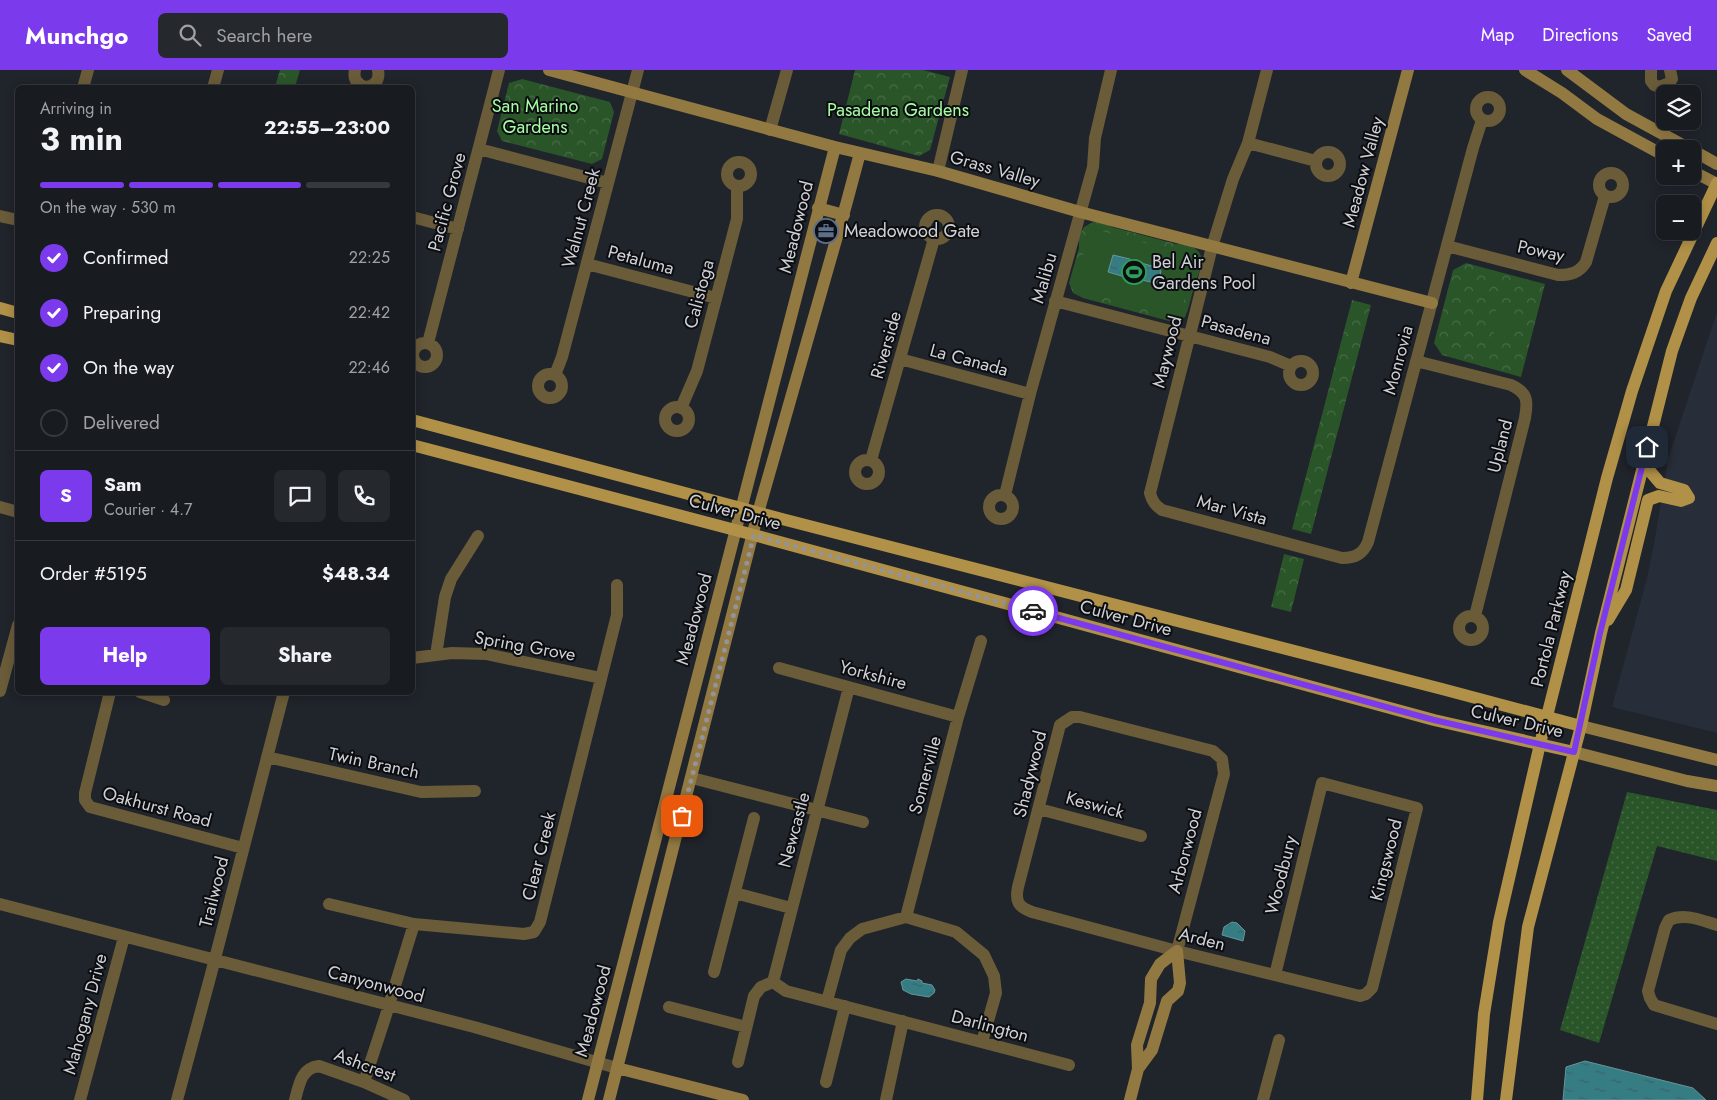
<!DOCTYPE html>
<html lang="en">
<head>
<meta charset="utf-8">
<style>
  body { margin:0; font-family:Jost,sans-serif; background:#25282d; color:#f1f3f6; height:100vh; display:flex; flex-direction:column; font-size:19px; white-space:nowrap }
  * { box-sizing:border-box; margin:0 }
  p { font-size:16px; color:#9fa1a5 }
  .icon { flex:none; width:28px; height:28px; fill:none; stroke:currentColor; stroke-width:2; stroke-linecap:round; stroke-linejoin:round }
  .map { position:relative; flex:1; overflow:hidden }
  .side { position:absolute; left:15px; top:15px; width:400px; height:610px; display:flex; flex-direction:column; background:#181b20; border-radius:8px; box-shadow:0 2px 12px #0003,0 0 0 1px #36393e }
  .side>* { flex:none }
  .fabs { position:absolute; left:1656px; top:15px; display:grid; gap:10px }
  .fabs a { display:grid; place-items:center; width:45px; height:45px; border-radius:8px; background:#181b20; box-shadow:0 2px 12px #0003,0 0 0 1px #36393e; font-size:25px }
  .pin { position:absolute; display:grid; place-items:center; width:42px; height:42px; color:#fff; margin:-21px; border-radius:10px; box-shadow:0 2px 8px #0006 }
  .courier { position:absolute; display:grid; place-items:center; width:50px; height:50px; margin:-25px; border:4px solid #7c3aed; border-radius:50%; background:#fff; color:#222; box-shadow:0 1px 6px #0007 }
  .overview em { font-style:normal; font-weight:700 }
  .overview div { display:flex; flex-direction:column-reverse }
  .overview { display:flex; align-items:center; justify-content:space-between; height:85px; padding:0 25px }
  h1 { font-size:32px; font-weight:700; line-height:38px }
  .bar { display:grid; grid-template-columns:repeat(4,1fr); gap:8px 5px; align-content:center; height:60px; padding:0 25px }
  .bar i { height:6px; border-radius:4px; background:#36393e }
  .bar .on { background:#7c3aed }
  .bar p { grid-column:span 4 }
  .line { display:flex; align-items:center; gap:12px; padding:0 25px; border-top:1px solid #36393e }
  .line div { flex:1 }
  .round { display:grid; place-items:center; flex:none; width:52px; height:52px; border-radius:8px; background:#25282d }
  ol { padding:0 25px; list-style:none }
  li { display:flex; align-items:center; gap:15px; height:55px }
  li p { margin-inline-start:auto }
  li .icon { padding:5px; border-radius:50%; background:#7c3aed; color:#fff; stroke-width:4 }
  li:last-child { color:#9fa1a5 }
  li i { width:28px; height:28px; border:2px solid #36393e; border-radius:50% }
  .cta { display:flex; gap:10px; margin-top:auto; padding:10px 25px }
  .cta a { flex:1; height:58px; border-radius:8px; background:#7c3aed; color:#fff; font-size:20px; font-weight:700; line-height:58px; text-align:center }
  .cta a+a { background:#25282d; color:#f1f3f6 }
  header { display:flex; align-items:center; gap:30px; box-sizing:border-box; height:70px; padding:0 25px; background:#7c3aed; color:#fff }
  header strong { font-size:24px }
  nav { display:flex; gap:28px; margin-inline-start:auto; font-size:18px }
  .search { width:350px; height:45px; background:#25282d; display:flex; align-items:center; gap:12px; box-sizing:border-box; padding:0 18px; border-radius:8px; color:#9fa1a5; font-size:19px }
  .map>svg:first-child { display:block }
</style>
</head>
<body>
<header>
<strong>Munchgo</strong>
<div class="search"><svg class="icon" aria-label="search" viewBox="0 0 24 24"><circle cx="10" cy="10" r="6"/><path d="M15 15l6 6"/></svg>Search here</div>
<nav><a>Map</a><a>Directions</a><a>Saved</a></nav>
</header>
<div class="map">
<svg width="1717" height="1030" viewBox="0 0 1717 1030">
  <defs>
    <pattern id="grass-dots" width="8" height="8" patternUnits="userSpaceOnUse" patternTransform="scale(1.25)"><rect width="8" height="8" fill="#2a5529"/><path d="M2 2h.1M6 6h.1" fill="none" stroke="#486c47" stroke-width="1.8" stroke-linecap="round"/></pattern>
    <pattern id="park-crowns" width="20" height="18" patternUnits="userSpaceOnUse" patternTransform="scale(1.25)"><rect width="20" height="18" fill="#2a5529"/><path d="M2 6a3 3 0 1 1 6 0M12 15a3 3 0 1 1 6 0" fill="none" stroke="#486c47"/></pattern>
    <pattern id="water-ripples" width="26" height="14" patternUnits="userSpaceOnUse" patternTransform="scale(1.25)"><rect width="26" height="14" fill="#367d83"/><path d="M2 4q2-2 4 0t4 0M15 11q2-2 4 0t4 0" fill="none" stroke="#396468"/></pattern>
  </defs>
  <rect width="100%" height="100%" fill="#20242b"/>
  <path fill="#272d39" d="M1717 242V663L1612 637 1646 512 1654 474 1668 389Z"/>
  <path fill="url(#grass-dots)" d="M1627 722 1717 740V791L1657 776 1599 973 1560 960Z"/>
  <path fill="url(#park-crowns)" d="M280 0H300L295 17H275Z
    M855 0H923L950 7 930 80 919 86 839 64Z
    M522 9 610 32 614 42 602 89 592 94 502 71 497 61 509 13Z
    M1093 152 1106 153 1112 157 1176 174C1189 173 1205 179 1201 195 1200 202 1196 210 1194 217 1191 227 1189 238 1185 247L1181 250 1169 251 1083 228 1073 223 1069 213 1079 178V166L1084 157Z
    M1466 193 1545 214 1521 307 1442 285 1434 273 1453 200Z
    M1352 230 1371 235 1311 464 1292 459Z
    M1284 484 1304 489 1291 542 1271 537Z"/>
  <path fill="#2a5529" d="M1097 160 1190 185 1193 191 1181 241 1177 245 1172 246 1079 220 1076 213 1088 165Z
    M1514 233V253L1504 273C1491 264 1486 251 1498 238Z"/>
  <path fill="url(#water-ripples)" stroke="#64969c" d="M1113 185 1130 189 1128 196 1134 191 1159 198 1161 201 1159 211 1155 213 1129 207 1127 203 1125 207 1108 202Z
    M1232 852 1237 853 1245 861 1243 871 1222 865 1224 857Z
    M906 909 917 911 918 909 922 911V913L932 915 935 920 934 923 929 927 911 924 903 920 901 912Z
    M1585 991 1693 1018 1706 1030H1563L1566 997Z"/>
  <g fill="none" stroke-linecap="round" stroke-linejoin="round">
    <path stroke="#6a5b39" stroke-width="12" d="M355 0C353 9 357 14 365 17 375 16 380 10 378 0
      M1267 0 1248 73 1233 109 1212 177 1150 423C1152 431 1155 435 1162 440L1342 488C1355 488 1363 484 1368 472L1473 78 1482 50
      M1651 0V11L1654 15 1659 17 1669 13 1672 9 1670 0
      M83 18 88 0
      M213 18 218 0
      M1476 39a12 12 0 1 1 24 0a12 12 0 1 1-24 0Z
      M770 60 787 0
      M1248 73 1316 91
      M479 79 608 113
      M1316 94a12 12 0 1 1 24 0a12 12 0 1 1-24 0Z
      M727 104a12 12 0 1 1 24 0a12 12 0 1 1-24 0Z
      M938 101 962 0
      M1599 115a12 12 0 1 1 24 0a12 12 0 1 1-24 0Z
      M925 157a12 12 0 1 1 24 0a12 12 0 1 1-24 0Z
      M0 146 18 150
      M412 147 458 159
      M1447 176 1558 205C1571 205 1579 203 1586 192L1605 126
      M587 194 716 228
      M1055 231 1270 287 1291 296
      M413 285a12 12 0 1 1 24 0a12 12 0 1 1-24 0Z
      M428 273 499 0
      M900 289 1030 324
      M1289 303a12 12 0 1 1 24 0a12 12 0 1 1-24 0Z
      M1416 291 1511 315C1528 323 1528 331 1525 348L1475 546
      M538 316a12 12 0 1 1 24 0a12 12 0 1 1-24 0Z
      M555 305 562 287 638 0
      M665 349a12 12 0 1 1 24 0a12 12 0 1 1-24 0Z
      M681 338 697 301 737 149V116
      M855 402a12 12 0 1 1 24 0a12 12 0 1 1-24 0Z
      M871 390 934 169
      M989 437a12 12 0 1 1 24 0a12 12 0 1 1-24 0Z
      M1005 425 1030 324 1093 97 1095 68 1111 0
      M0 437 18 442
      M1459 558a12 12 0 1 1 24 0a12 12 0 1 1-24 0Z
      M436 585 445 527 451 509 478 466
      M412 588 452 583 486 584 601 608
      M779 598 958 647
      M0 621 18 555
      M110 622 85 723V730L90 737 243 778
      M140 622 164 630
      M267 687 421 722 475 721
      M692 708 863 752
      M1039 739 1141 766
      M735 823 791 838
      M0 834 474 957 617 998
      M329 834 414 854 524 864 534 862 540 852 617 545V515
      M906 847 958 647 981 571
      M1717 855C1700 850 1685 843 1669 850L1665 858 1648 921 1650 928 1654 935 1717 954
      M1177 881 1224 704 1222 689 1213 681 1080 647H1072L1060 655 1018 817C1015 831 1018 837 1032 842L1177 881 1360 926 1366 924 1372 918 1417 738 1322 713 1275 905
      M714 902 754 748
      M773 912 786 921 1069 995
      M773 912 849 617
      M827 931 841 880 850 868 862 859 906 847 956 862 984 885 994 906 996 923 982 972
      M669 937 746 957
      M738 992 754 926 761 917 773 912
      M364 1012 385 948 414 854
      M826 1012 845 936
      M80 1030 124 867
      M177 1030 211 904 284 622
      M295 1030C299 1015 301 998 319 996L364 1012 404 1030
      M886 1030 903 951
      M1263 1030 1279 970"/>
    <path stroke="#927942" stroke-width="12" d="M549 0 835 77 938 101 1080 142 1432 233
      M1525 0 1562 23 1597 49 1665 86
      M1567 0 1626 44 1690 79
      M1692 80 1717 94
      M1692 101 1717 114
      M818 138 844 145
      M1351 213 1408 0
      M1581 656 1717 690
      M1574 682 1687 711 1717 716
      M617 998 743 1030
      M1138 999 1152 980 1167 931 1178 921 1180 913 1177 881
      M588 1030 835 77
      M609 1030 758 443 846 135 860 83
      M1130 1030 1138 999 1137 975 1150 933 1151 909 1160 894 1177 881"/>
    <path stroke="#b19147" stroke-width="12" d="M0 238 18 243
      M0 266 18 270
      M412 350 782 449 1442 619 1581 656
      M412 375 754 465 1434 650 1574 682
      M1608 550 1626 520 1648 430 1659 426 1681 431 1689 428 1684 420 1660 413 1643 393
      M1477 1030 1484 944 1499 852 1540 674 1607 408 1632 321 1666 221 1717 113
      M1506 1030 1528 857 1581 656 1601 563 1672 281 1691 228 1717 173"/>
  </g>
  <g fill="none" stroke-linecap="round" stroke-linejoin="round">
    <path stroke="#92949a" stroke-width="5" stroke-dasharray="0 9" d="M682 746 754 465 1033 541"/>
    <path stroke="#7c3aed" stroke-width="6" d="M1033 541 1434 650 1574 682 1600 563 1647 377"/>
  </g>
  <defs>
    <symbol id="office-ring" viewBox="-11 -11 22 22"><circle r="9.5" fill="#0b0d10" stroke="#5c6f8a" stroke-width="1.5"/><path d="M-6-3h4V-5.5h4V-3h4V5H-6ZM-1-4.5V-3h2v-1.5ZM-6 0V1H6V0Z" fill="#5c6f8a"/></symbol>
    <symbol id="stadium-ring" viewBox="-11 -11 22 22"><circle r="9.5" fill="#0b0d10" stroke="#2e9e5b" stroke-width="1.5"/><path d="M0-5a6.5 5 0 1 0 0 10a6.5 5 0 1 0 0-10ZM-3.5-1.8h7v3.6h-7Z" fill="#2e9e5b"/></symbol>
  </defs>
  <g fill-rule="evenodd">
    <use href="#office-ring" x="812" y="147" width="28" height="28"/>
    <use href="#stadium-ring" x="1120" y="188" width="28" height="28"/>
  </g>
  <g text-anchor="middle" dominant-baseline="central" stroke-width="4" stroke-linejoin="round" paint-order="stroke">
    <g font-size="18" fill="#a6fea2" stroke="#0b0d10">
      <text x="535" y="36">San Marino<tspan x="535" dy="21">Gardens</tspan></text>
      <text x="898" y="40">Pasadena Gardens</text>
    </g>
    <g font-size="18" fill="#cfd1d6" stroke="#0b0d10">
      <text transform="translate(995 99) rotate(16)">Grass Valley</text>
      <text transform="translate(1363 102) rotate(-75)">Meadow Valley</text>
      <text transform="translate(447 132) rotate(-75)">Pacific Grove</text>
      <text transform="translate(581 148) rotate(-75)">Walnut Creek</text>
      <text transform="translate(796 157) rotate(-76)">Meadowood</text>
      <text transform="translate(1541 181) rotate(12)">Poway</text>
      <text transform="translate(641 190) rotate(15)">Petaluma</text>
      <text transform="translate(1044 208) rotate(-74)">Malibu</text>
      <text transform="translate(699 224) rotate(-75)">Calistoga</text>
      <text transform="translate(1236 260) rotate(15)">Pasadena</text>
      <text transform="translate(886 275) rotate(-74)">Riverside</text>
      <text transform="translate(1167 282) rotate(-76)">Maywood</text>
      <text transform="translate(969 290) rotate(15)">La Canada</text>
      <text transform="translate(1398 290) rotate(-75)">Monrovia</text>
      <text transform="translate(1500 376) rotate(-76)">Upland</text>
      <text transform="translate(1232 440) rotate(15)">Mar Vista</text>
      <text transform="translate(735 442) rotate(15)">Culver Drive</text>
      <text transform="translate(1126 548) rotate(15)">Culver Drive</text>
      <text transform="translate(694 549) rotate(-75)">Meadowood</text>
      <text transform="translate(1551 559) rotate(-76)">Portola Parkway</text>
      <text transform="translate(525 576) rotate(10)">Spring Grove</text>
      <text transform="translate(873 605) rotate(15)">Yorkshire</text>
      <text transform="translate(1517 651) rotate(13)">Culver Drive</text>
      <text transform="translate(374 693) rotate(12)">Twin Branch</text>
      <text transform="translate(1030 704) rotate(-76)">Shadywood</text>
      <text transform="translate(925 705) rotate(-75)">Somerville</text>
      <text transform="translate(1095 735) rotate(15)">Keswick</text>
      <text transform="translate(157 737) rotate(15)">Oakhurst Road</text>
      <text transform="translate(794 760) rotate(-75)">Newcastle</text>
      <text transform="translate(1185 781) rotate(-75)">Arborwood</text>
      <text transform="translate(539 786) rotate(-76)">Clear Creek</text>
      <text transform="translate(1386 790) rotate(-76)">Kingswood</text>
      <text transform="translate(1281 805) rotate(-76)">Woodbury</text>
      <text transform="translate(214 822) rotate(-76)">Trailwood</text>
      <text transform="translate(1202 869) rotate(14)">Arden</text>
      <text transform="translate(376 914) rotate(15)">Canyonwood</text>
      <text transform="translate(593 941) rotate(-75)">Meadowood</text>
      <text transform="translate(85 944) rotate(-75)">Mahogany Drive</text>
      <text transform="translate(990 956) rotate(15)">Darlington</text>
      <text transform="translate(365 995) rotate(21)">Ashcrest</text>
    </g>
    <g font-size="18" fill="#cfd1d6" stroke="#0b0d10" text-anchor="start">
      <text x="844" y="161">Meadowood Gate</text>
      <text x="1152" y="192">Bel Air<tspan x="1152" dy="21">Gardens Pool</tspan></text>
    </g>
  </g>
</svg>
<div class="fabs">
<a><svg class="icon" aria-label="layers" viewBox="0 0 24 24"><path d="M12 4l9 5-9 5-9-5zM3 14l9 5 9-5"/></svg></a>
<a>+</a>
<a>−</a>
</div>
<div class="pin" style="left:682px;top:746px;background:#ea580c"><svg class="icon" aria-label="bag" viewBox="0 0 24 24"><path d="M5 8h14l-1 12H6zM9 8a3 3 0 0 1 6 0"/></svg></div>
<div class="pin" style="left:1647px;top:377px;background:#1f2937"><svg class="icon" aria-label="home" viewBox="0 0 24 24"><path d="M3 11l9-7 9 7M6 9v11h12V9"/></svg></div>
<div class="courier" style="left:1033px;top:541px"><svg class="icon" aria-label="car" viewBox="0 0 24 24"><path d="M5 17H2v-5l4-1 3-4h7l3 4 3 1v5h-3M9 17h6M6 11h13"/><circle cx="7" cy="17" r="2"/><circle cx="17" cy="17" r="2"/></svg></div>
<section class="side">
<div class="overview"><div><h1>3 min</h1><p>Arriving in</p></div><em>22:55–23:00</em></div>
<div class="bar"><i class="on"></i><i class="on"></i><i class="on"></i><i></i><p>On the way · 530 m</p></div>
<ol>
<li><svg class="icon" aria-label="check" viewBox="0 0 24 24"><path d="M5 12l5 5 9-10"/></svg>Confirmed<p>22:25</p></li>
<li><svg class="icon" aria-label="check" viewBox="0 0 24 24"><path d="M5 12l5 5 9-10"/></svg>Preparing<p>22:42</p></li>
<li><svg class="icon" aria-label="check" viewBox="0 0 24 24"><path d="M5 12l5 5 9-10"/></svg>On the way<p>22:46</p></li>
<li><i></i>Delivered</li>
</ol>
<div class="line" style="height:90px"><b class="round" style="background:#7c3aed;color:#fff">S</b><div><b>Sam</b><p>Courier · 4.7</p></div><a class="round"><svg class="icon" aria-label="chat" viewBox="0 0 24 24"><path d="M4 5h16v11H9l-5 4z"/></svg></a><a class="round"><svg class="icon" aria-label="phone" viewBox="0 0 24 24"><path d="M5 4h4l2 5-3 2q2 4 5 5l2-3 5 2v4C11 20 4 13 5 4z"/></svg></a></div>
<div class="line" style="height:65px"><div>Order #5195</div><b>$48.34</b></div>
<div class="cta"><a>Help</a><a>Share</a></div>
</section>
</div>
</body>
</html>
